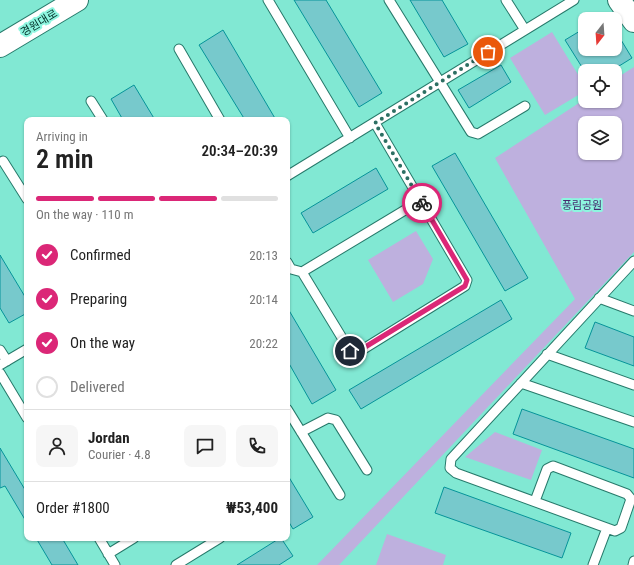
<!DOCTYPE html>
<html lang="en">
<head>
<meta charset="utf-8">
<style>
  body { margin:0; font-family:"Roboto Condensed","Noto Sans KR",sans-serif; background:#f6f6f6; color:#222; height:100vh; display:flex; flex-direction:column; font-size:15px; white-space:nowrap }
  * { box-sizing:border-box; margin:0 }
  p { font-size:13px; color:#767676 }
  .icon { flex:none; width:22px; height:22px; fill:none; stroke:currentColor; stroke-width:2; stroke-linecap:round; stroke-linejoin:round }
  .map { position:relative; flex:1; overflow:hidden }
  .details { position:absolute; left:24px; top:117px; width:266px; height:424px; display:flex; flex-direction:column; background:#fff; border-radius:8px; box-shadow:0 1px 3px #0004 }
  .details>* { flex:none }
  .needle { width:26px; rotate:197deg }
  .buttons { position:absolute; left:578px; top:12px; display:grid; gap:8px }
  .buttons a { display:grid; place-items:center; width:44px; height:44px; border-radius:8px; background:#fff; box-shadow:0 1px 3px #0004; font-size:20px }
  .pin { position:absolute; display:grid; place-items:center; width:34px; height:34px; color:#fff; margin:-17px; border:2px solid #fff; border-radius:50%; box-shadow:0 1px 4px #0007 }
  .courier { position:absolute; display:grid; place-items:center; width:40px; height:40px; margin:-20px; border:3px solid #db2777; border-radius:50%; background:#fff; color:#222; box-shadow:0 1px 5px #0007 }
  .summary em { font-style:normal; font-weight:600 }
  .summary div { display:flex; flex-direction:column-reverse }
  .summary { display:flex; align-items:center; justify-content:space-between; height:68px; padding:0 12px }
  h1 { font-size:26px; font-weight:600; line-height:30px }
  .bar { display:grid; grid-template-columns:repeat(4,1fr); gap:6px 4px; align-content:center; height:48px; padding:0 12px }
  .bar i { height:5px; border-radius:3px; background:#e0e0e0 }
  .bar .active { background:#db2777 }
  .bar p { grid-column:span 4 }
  .line { display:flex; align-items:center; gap:10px; padding:0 12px; border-top:1px solid #e0e0e0 }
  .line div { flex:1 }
  .round { display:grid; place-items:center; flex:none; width:42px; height:42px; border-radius:8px; background:#f6f6f6 }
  ol { padding:0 12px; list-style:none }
  li { display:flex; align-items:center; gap:12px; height:44px }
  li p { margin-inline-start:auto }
  li .icon { padding:4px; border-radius:50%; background:#db2777; color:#fff; stroke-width:4 }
  li:last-child { color:#767676 }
  li i { width:22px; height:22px; border:2px solid #e0e0e0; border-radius:50% }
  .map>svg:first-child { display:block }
</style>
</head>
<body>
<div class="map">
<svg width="634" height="565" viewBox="0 0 634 565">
  <rect width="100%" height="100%" fill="#81e8d3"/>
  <path fill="#beb0de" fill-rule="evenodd" d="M552 32 585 86V91L545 115 510 58Z
    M634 67V252L339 565H317L575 299 495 158 585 99V101H615V79ZM585 123H615V153H585Z
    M416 231 433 259 423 284 393 302 368 260Z
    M495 432 542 450 531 480 465 457Z
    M387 534 446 555 443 565H376Z"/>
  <path fill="#77c9cc" stroke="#069499" d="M294 0H326L382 93 359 107Z
    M410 0H442L468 44 444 57Z
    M585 28V49H615V30L632 58 611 71H585V72L565 40Z
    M223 30 276 120H245L199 45Z
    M501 65 511 82 469 108 458 90Z
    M134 85 155 120H123L111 99Z
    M455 153 528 278 505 291 432 166Z
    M376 168 388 189 313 233 301 213Z
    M0 255 27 300V313L9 323 0 308Z
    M501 300 512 319 361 409 349 390Z
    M287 307 336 390 312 404 287 360Z
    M595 322 634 337V366L585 348Z
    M522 409 634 449V478L513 434Z
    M0 448 27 493V523L5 486 0 488Z
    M287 474 313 517 293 529 287 519Z
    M444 487 571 533 562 558 435 513Z
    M36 538H62L78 565H52Z
    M280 538H281L293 556 279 565H237Z"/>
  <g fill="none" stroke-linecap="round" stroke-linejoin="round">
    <defs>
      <path id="lane" d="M268 0 350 138
        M389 0 471 132 478 134 525 106
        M506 0 525 30
        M179 49 220 120
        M91 101 103 120
        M3 161 27 199
        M287 176 574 0
        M287 262 291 269 302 272 420 201
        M302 272 350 351 357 353 465 286 467 280 375 123
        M599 298 634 311
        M0 350 7 361
        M547 354 634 385
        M0 365 27 349
        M0 373 27 418
        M521 383 634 422
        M287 409 340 495
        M301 432 328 418 336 420 367 470
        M535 501 547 469 553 466 627 494 631 499 621 528 615 531 456 473 450 468 451 459 634 261
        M99 538 115 565
        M108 554 134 538
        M176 565 220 538
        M593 565 607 528
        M633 565 634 561"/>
      <path id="secondary" d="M619 0 634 21
        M0 46 77 0"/>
    </defs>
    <use href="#lane" stroke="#277a6b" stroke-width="11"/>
    <use href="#secondary" stroke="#277a6b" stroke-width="24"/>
    <use href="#lane" stroke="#fff" stroke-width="9"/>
    <use href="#secondary" stroke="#fff" stroke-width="22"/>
  </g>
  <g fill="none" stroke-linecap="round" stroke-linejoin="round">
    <path stroke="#2d6f63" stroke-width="4" stroke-dasharray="0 7.2" d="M422 203 375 123 488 52"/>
    <path stroke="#db2777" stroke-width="5" d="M350 351 357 352 465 286 467 280 422 203"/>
  </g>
  <g text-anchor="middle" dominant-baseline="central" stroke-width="4" stroke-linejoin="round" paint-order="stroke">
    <g font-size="11" fill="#002e26" stroke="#8ef6e0">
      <text transform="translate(39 23) rotate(-31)">경원대로</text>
    </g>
    <g font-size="11" fill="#452b6d" stroke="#8ef6e0">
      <text x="582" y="205">풍림공원</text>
    </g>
  </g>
</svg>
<div class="buttons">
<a><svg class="needle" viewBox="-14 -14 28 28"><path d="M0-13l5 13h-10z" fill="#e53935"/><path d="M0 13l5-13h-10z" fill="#767676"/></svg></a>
<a><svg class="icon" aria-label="locate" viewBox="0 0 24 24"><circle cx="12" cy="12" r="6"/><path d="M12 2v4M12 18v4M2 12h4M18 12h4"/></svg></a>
<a><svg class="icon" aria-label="layers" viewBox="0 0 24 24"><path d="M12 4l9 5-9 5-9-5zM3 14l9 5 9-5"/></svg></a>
</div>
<div class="pin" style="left:488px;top:52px;background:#ea580c"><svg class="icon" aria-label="bag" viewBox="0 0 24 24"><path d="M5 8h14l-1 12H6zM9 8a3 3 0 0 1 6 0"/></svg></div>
<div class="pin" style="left:350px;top:351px;background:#1f2937"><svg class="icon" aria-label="home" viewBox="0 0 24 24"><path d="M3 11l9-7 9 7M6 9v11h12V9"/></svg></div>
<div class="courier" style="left:422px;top:203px"><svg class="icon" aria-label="bike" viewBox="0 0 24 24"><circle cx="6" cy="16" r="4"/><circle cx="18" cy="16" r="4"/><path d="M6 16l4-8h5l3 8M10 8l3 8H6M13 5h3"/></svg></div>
<section class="details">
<div class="summary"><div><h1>2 min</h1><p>Arriving in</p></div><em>20:34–20:39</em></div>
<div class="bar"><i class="active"></i><i class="active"></i><i class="active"></i><i></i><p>On the way · 110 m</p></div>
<ol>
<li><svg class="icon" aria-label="check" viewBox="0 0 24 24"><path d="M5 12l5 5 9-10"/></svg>Confirmed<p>20:13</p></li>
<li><svg class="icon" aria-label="check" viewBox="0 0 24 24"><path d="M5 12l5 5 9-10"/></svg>Preparing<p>20:14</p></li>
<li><svg class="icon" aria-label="check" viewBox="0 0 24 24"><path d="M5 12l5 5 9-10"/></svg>On the way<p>20:22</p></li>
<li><i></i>Delivered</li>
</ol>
<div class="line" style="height:72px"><a class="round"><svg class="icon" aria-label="person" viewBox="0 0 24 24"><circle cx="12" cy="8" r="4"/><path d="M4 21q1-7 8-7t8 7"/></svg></a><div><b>Jordan</b><p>Courier · 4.8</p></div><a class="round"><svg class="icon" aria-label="chat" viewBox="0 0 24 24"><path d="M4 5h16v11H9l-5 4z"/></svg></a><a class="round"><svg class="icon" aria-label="phone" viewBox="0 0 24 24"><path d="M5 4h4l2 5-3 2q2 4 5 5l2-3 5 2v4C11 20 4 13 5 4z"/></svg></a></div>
<div class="line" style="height:52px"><div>Order #1800</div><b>₩53,400</b></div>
</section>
</div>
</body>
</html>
